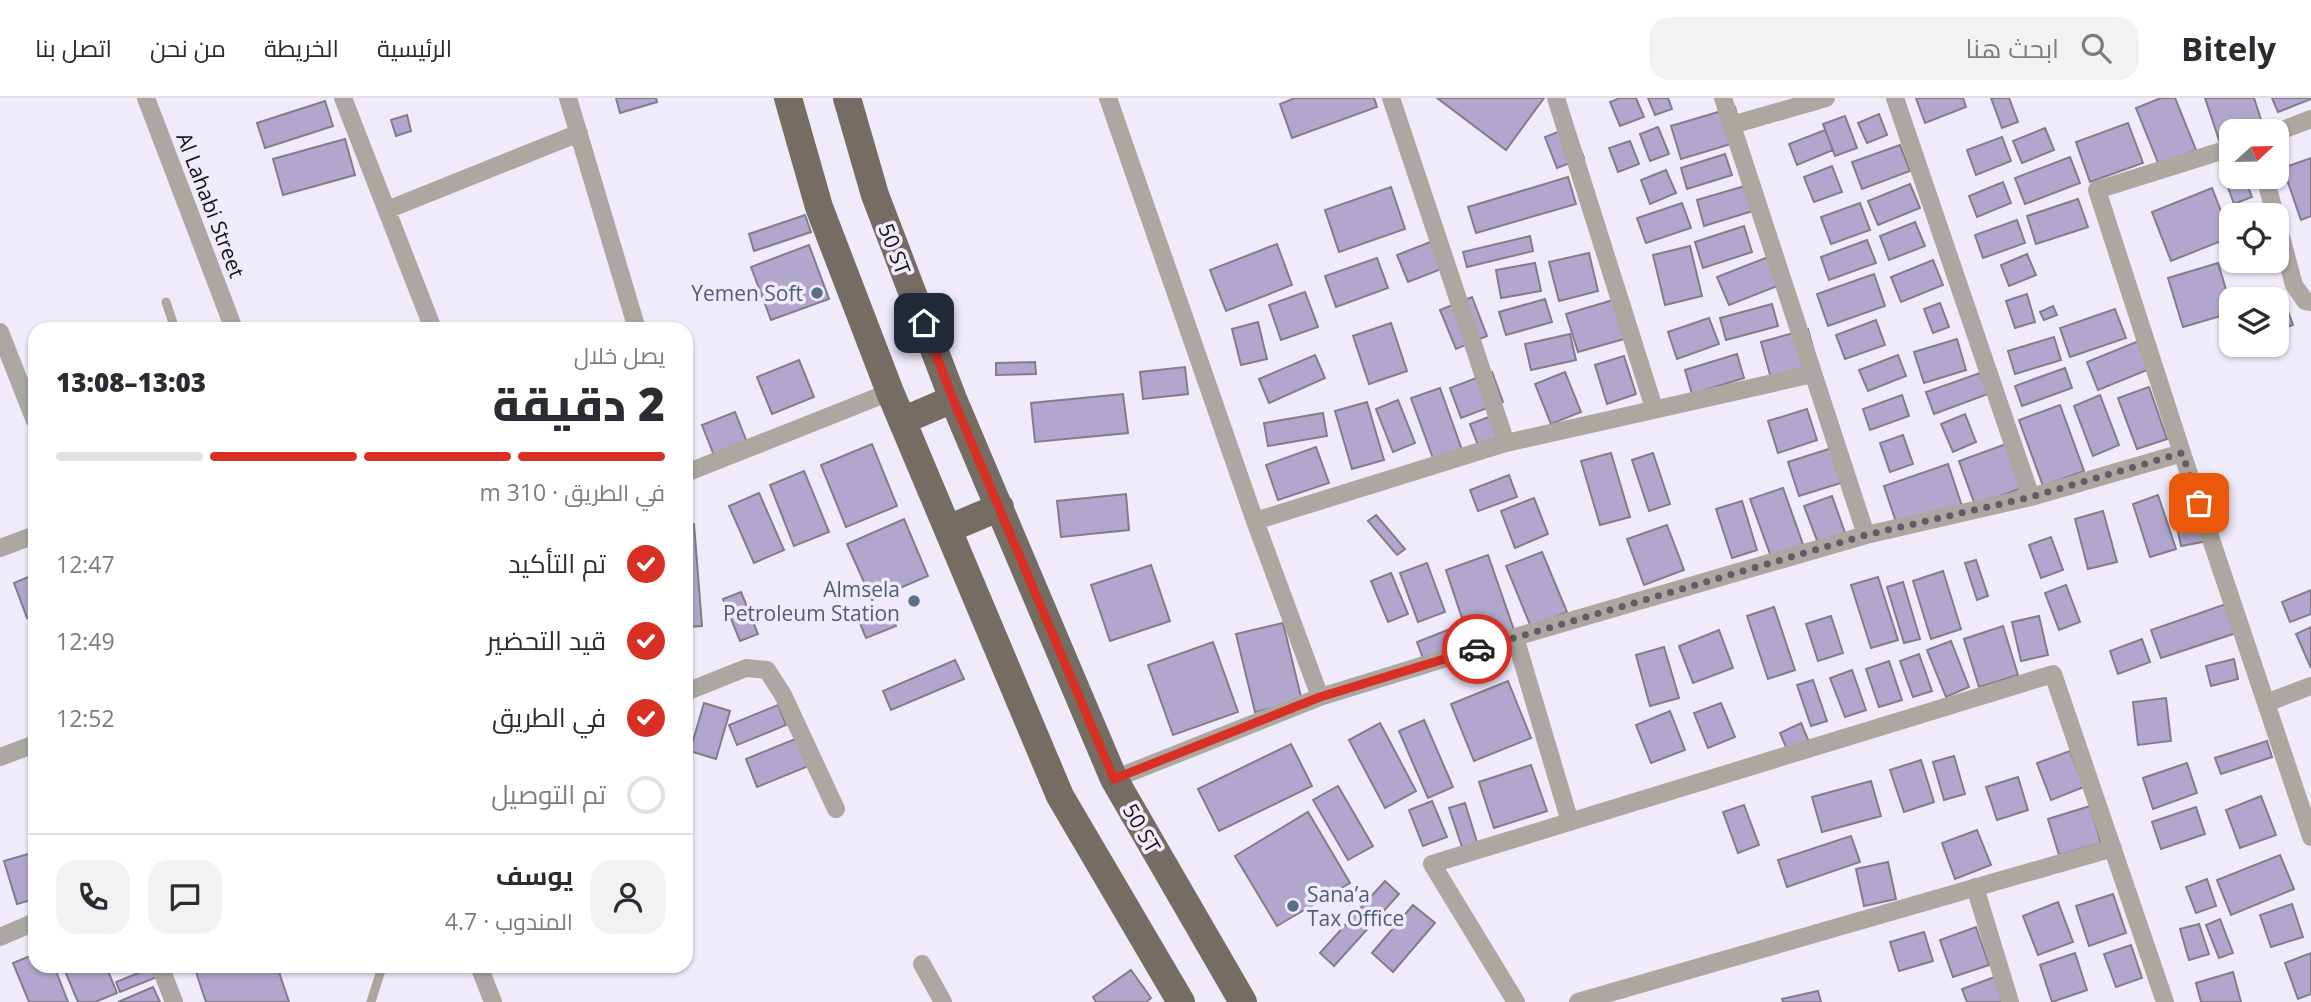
<!DOCTYPE html>
<html lang="ar">
<head>
<meta charset="utf-8">
<style>
  body { margin:0; font-family:"Open Sans",Cairo,sans-serif; background:#f2f2f3; color:#2b2b33; direction:rtl; height:100vh; display:flex; flex-direction:column; font-size:26px; white-space:nowrap }
  * { box-sizing:border-box; margin:0 }
  p { font-size:23px; color:#7c7c81 }
  .icon { flex:none; width:38px; height:38px; fill:none; stroke:currentColor; stroke-width:2; stroke-linecap:round; stroke-linejoin:round }
  .map { position:relative; flex:1; overflow:hidden; direction:ltr }
  .drawer { position:absolute; left:28px; top:224px; width:665px; height:651px; display:flex; flex-direction:column; background:#fff; border-radius:21px; box-shadow:0 2px 5px #0004; direction:rtl }
  .drawer>* { flex:none }
  .needle { width:46px; rotate:68deg }
  .tools { position:absolute; left:2219px; top:21px; display:grid; gap:14px }
  .tools a { display:grid; place-items:center; width:70px; height:70px; border-radius:14px; background:#fff; box-shadow:0 2px 5px #0004; font-size:35px }
  .pin { position:absolute; display:grid; place-items:center; width:60px; height:60px; color:#fff; margin:-30px; border-radius:14px; box-shadow:0 4px 10px #0006 }
  .courier { position:absolute; display:grid; place-items:center; width:70px; height:70px; margin:-35px; border:5px solid #d93025; border-radius:50%; background:#fff; color:#222; box-shadow:0 2px 9px #0007 }
  .head em { font-style:normal; font-weight:800 }
  .head div { display:flex; flex-direction:column-reverse }
  .head { display:flex; align-items:center; justify-content:space-between; height:119px; padding:0 28px }
  h1 { font-size:46px; font-weight:800; line-height:52px }
  .bar { display:grid; grid-template-columns:repeat(4,1fr); gap:10px 7px; align-content:center; height:84px; padding:0 28px }
  .bar i { height:9px; border-radius:5px; background:#e1e1e2 }
  .bar .on { background:#d93025 }
  .bar p { grid-column:span 4 }
  .line { display:flex; align-items:center; gap:18px; padding:0 28px; border-top:2px solid #e1e1e2 }
  .line div { flex:1 }
  .round { display:grid; place-items:center; flex:none; width:74px; height:74px; border-radius:21px; background:#f2f2f3 }
  ol { padding:0 28px; list-style:none }
  li { display:flex; align-items:center; gap:21px; height:77px }
  li p { margin-inline-start:auto }
  li .icon { padding:7px; border-radius:50%; background:#d93025; color:#fff; stroke-width:4 }
  li:last-child { color:#7c7c81 }
  li i { width:38px; height:38px; border:4px solid #e1e1e2; border-radius:50% }
  header { display:flex; align-items:center; gap:42px; box-sizing:border-box; height:98px; padding:0 35px; background:#fff; border-bottom:2px solid #e1e1e2 }
  header strong { font-size:33px }
  nav { display:flex; gap:38px; margin-inline-start:auto; font-size:24px }
  .search { width:490px; height:63px; background:#f2f2f3; display:flex; align-items:center; gap:18px; box-sizing:border-box; padding:0 24px; border-radius:21px; color:#7c7c81; font-size:26px }
  .map>svg:first-child { display:block }
</style>
</head>
<body>
<header>
<strong>Bitely</strong>
<div class="search"><svg class="icon" aria-label="search" viewBox="0 0 24 24"><circle cx="10" cy="10" r="6"/><path d="M15 15l6 6"/></svg>ابحث هنا</div>
<nav><a>الرئيسية</a><a>الخريطة</a><a>من نحن</a><a>اتصل بنا</a></nav>
</header>
<div class="map">
<svg width="2311" height="904" viewBox="0 0 2311 904">
  <rect width="100%" height="100%" fill="#efebfb"/>
  <path fill="#b1a7ce" stroke="#817d8b" stroke-width="2" d="M616 0H656L657 4 620 15Z
    M1295 0H1374L1377 9 1292 40 1280 6Z
    M1437 0H1544L1506 52Z
    M1620 0H1636L1644 19 1620 28 1610 4Z
    M1648 0H1668L1672 11 1655 17Z
    M1916 0H1963L1966 9 1925 25Z
    M1991 0H2009L2018 24 2002 30Z
    M2161 0H2175L2196 52 2159 67 2136 10Z
    M2205 0H2254L2264 31 2255 33H2231V41L2220 45Z
    M2272 0H2311V1L2278 14Z
    M325 3 333 28 265 50 257 25Z
    M1735 9 1744 42 1681 61 1671 28Z
    M1879 16 1887 37 1867 45 1858 25Z
    M407 17 411 33 396 38 391 22Z
    M1845 18 1857 50 1835 58 1823 26Z
    M2128 25 2143 65 2090 84 2076 44Z
    M1571 29 1584 60 1557 70 1545 39Z
    M1658 29 1669 56 1650 63 1640 36Z
    M2045 30 2054 52 2022 65 2013 43Z
    M1825 32 1833 52 1797 67 1789 46Z
    M2002 39 2011 63 1976 77 1967 52Z
    M345 41 355 77 283 97 273 61Z
    M1630 43 1639 66 1618 74 1609 50Z
    M1900 47 1910 73 1862 91 1852 64Z
    M1725 56 1732 77 1687 91 1681 70Z
    M2070 59 2080 85 2025 106 2015 80Z
    M2311 60V118L2301 122 2283 70Z
    M1832 68 1842 94 1814 104 1804 79Z
    M1666 72 1676 95 1650 106 1641 82Z
    M1568 79 1576 106 1476 135 1468 109Z
    M2244 79 2252 99 2234 106 2226 84Z
    M2003 84 2011 105 1977 119 1969 98Z
    M1910 86 1920 110 1878 127 1868 103Z
    M1748 87 1756 112 1704 128 1697 102Z
    M1391 89 1405 131 1339 154 1325 112Z
    M2212 90 2231 139 2171 163 2152 114Z
    M2078 101 2088 129 2036 146 2027 118Z
    M1682 105 1691 130 1646 145 1637 120Z
    M1860 105 1870 132 1831 146 1821 119Z
    M2260 107 2263 117H2235V116Z
    M805 117 811 134 754 153 749 136Z
    M2017 122 2025 145 1983 160 1975 137Z
    M1915 124 1925 148 1889 162 1880 138Z
    M1744 128 1752 154 1703 170 1695 144Z
    M1530 138 1533 153 1467 169 1463 154Z
    M1438 141 1449 168 1408 184 1397 157Z
    M1867 142 1876 165 1829 182 1821 159Z
    M1277 146 1292 187 1226 213 1210 172Z
    M809 147 829 201 771 222 751 169Z
    M1690 148 1702 198 1665 207 1653 157Z
    M2231 152V163H2260L2234 173 2226 154Z
    M1589 155 1598 193 1559 203 1549 164Z
    M2027 156 2036 177 2009 188 2001 167Z
    M1768 159 1780 187 1729 207 1717 179Z
    M1377 160 1388 190 1336 209 1325 178Z
    M1933 162 1943 187 1901 204 1891 179Z
    M1535 165 1541 193 1501 200 1496 172Z
    M2218 165 2231 208V215L2183 229 2168 180Z
    M1874 176 1885 208 1828 228 1817 196Z
    M1305 194 1318 229 1281 242 1269 207Z
    M2027 196 2035 224 2015 230 2006 203Z
    M1472 199 1487 238 1456 251 1440 212Z
    M1545 201 1552 224 1506 237 1499 214Z
    M1613 202 1624 241 1578 254 1566 216Z
    M1940 205 1949 229 1933 235 1924 211Z
    M1772 206 1778 228 1726 242 1720 220Z
    M2053 208 2057 217 2044 222 2040 214Z
    M2286 208 2293 227 2277 233V211Z
    M2115 211 2126 240 2070 259 2060 230Z
    M1709 220 1719 246 1677 261 1668 234Z
    M1876 222 1885 247 1845 261 1836 237Z
    M1258 224 1267 261 1241 267 1232 231Z
    M1391 225 1407 273 1369 286 1353 238Z
    M1808 231 1819 272 1772 284 1761 244Z
    M1570 236 1576 262 1531 272 1525 246Z
    M2054 239 2061 262 2015 276 2008 253Z
    M2146 240 2157 268 2098 292 2087 264Z
    M1957 241 1966 272 1924 285 1914 254Z
    M1737 256 1744 280 1692 296 1685 272Z
    M1315 257 1325 280 1269 305 1259 281Z
    M1898 257 1906 278 1868 293 1859 272Z
    M1624 258 1636 296 1607 306 1595 267Z
    M799 262 814 299 772 316 757 279Z
    M1035 264 1036 276 996 277V265Z
    M1185 269 1188 296 1143 301 1140 274Z
    M2065 270 2072 290 2022 308 2015 288Z
    M1492 274 1503 304 1461 320 1450 290Z
    M1565 274 1581 314 1551 326 1535 286Z
    M1980 275 1988 296 1934 316 1926 294Z
    M2149 289 2167 341 2137 351 2118 300Z
    M1440 290 1462 352 1434 363 1411 300Z
    M1123 296 1128 335 1035 344 1031 305Z
    M1902 297 1909 318 1870 332 1863 311Z
    M2100 297 2119 347 2093 358 2074 308Z
    M1398 302 1415 345 1393 354 1376 311Z
    M1367 304 1384 362 1352 371 1335 313Z
    M2060 307 2084 373 2043 388 2019 322Z
    M1807 311 1817 342 1778 355 1768 323Z
    M735 314 750 352 717 365 702 327Z
    M1323 315 1327 338 1268 348 1264 325Z
    M1499 315 1509 343 1480 353 1470 326Z
    M1965 316 1976 344 1953 354 1941 326Z
    M1903 337 1913 366 1890 374 1880 345Z
    M872 346 897 408 846 429 821 367Z
    M2006 346 2022 390 1975 407 1959 363Z
    M1316 349 1329 385 1278 402 1266 367Z
    M1835 349 1847 383 1799 398 1788 364Z
    M1611 355 1630 419 1600 427 1581 363Z
    M1653 355 1670 406 1649 413 1632 362Z
    M1948 366 1964 414 1900 436 1884 388Z
    M804 373 829 434 794 448 770 387Z
    M1509 377 1517 399 1478 413 1470 392Z
    M1783 390 1806 455 1774 467 1750 401Z
    M2197 390 2208 443 2181 448 2170 396Z
    M759 395 784 452 754 465 729 408Z
    M1126 396 1129 432 1061 439 1057 403Z
    M2158 397 2176 451 2150 459 2133 406Z
    M1832 398 1845 435 1818 445 1804 408Z
    M1534 400 1548 436 1515 450 1501 413Z
    M1742 403 1757 452 1732 460 1716 411Z
    M2103 413 2117 464 2088 471 2075 421Z
    M1376 417 1405 451 1397 457 1368 423Z
    M904 421 928 478 872 502 847 446Z
    M694 426 702 528 689 529 686 490V427Z
    M1667 427 1684 472 1644 487 1627 441Z
    M2051 439 2063 472 2041 480 2029 447Z
    M1542 454 1567 514 1531 529 1506 468Z
    M1488 457 1515 535 1472 550 1446 472Z
    M1976 462 1988 498 1977 502 1965 465Z
    M1427 465 1445 514 1418 524 1400 475Z
    M1151 467 1170 523 1110 543 1091 487Z
    M1943 473 1961 531 1931 541 1913 483Z
    M1391 475 1408 516 1388 524 1371 483Z
    M35 476V517L27 520 14 485Z
    M1878 479 1898 542 1871 550 1851 487Z
    M1903 484 1920 541 1904 545 1887 489Z
    M2066 487 2080 524 2059 532 2045 495Z
    M2311 492V516L2290 524 2282 504Z
    M741 494 758 536 740 543 723 501Z
    M2226 506 2236 535 2161 560 2151 532Z
    M1774 509 1795 572 1768 581 1747 518Z
    M890 511 896 528 866 540 859 523Z
    M1831 518 1843 555 1818 563 1806 526Z
    M2039 518 2048 557 2021 563 2012 524Z
    M1283 525 1302 603 1255 614 1236 536Z
    M2003 528 2018 577 1979 589 1964 541Z
    M1455 529 1462 547 1424 563 1417 544Z
    M2311 529V570L2296 536Z
    M1719 532 1733 570 1693 585 1679 548Z
    M2142 541 2150 564 2118 576 2110 553Z
    M1951 543 1969 589 1946 599 1927 552Z
    M1213 544 1238 614 1173 637 1148 567Z
    M1664 549 1679 600 1650 608 1636 557Z
    M1919 556 1932 593 1913 599 1900 563Z
    M2234 561 2238 581 2211 588 2206 568Z
    M955 562 964 581 891 612 883 593Z
    M1889 563 1902 602 1879 609 1866 571Z
    M1852 572 1866 612 1845 619 1830 580Z
    M1813 582 1827 623 1811 628 1797 587Z
    M1508 583 1531 640 1474 663 1451 606Z
    M2166 600 2171 643 2138 647 2133 604Z
    M704 605 730 613 716 661 690 653Z
    M1721 605 1735 639 1708 650 1694 615Z
    M778 607 786 627 737 647 729 627Z
    M1670 613 1685 652 1651 665 1636 627Z
    M1424 622 1453 689 1428 700 1399 633Z
    M1380 625 1416 693 1385 710 1349 642Z
    M1801 625 1809 644 1788 654 1780 635Z
    M800 639 811 667 757 689 746 661Z
    M2267 643 2272 659 2221 676 2215 660Z
    M1291 646 1312 688 1219 733 1198 691Z
    M2070 653 2084 689 2051 702 2037 665Z
    M1954 658 1965 696 1944 702 1933 664Z
    M1921 662 1934 704 1904 714 1890 672Z
    M2187 665 2197 695 2153 711 2143 680Z
    M1531 667 1547 713 1494 730 1479 684Z
    M2018 679 2028 712 1997 722 1986 689Z
    M1871 683 1881 718 1822 734 1812 699Z
    M1338 688 1373 748 1348 762 1313 702Z
    M2261 698 2276 737 2240 750 2226 712Z
    M1432 703 1447 739 1423 748 1409 712Z
    M1465 705 1477 744 1462 749 1449 710Z
    M1744 707 1759 747 1738 755 1723 714Z
    M2090 708 2101 745 2059 757 2048 721Z
    M2196 709 2205 736 2161 751 2152 724Z
    M1308 714 1350 785 1277 828 1235 758Z
    M1977 732 1991 767 1955 781 1942 745Z
    M1851 738 1860 764 1787 789 1778 762Z
    M35 754V801L17 806 4 763Z
    M2280 757 2294 791 2231 817 2217 782Z
    M1888 764 1896 801 1864 808 1856 771Z
    M2207 781 2216 808 2196 815 2186 789Z
    M1385 783 1399 796 1334 868 1320 855Z
    M2113 796 2126 835 2089 848 2076 808Z
    M2058 804 2073 844 2038 857 2023 818Z
    M2292 806 2303 839 2271 849 2260 817Z
    M1413 807 1435 825 1393 874 1372 855Z
    M2220 821 2233 855 2219 860 2206 827Z
    M2199 826 2209 856 2189 862 2180 831Z
    M1976 829 1989 867 1953 879 1940 842Z
    M1924 834 1933 863 1899 873 1890 844Z
    M2131 847 2142 880 2116 889 2104 856Z
    M2075 855 2087 892 2052 904 2040 867Z
    M2311 855V896L2298 901 2285 865Z
    M35 856V868H54L68 904H29L13 865Z
    M78 868H106L117 895 95 904H78L65 873Z
    M194 868H277L289 904H206Z
    M153 869 157 879 120 894 116 884Z
    M1131 872 1151 900 1146 904H1096L1093 899Z
    M2233 874 2241 904H2201L2196 885Z
    M1997 878 2006 904H1967L1962 891Z
    M153 889 160 904H118Z
    M1818 893 1821 904H1783L1782 901Z"/>
  <g fill="none" stroke-linecap="round" stroke-linejoin="round">
    <path stroke="#aca7a1" stroke-width="9" d="M166 204 175 231
      M371 904 382 869"/>
    <path stroke="#aca7a1" stroke-width="18" d="M146 0 234 231
      M343 0 433 231
      M568 0 637 231
      M1108 0 1255 423 1320 599
      M1391 0 1506 345
      M1556 0 1654 310
      M1723 0 1866 437
      M1895 0 2031 399
      M1732 27 1826 0
      M2277 34 2311 21
      M2231 50 2097 92 2182 355 2311 739
      M2265 79 2275 117
      M387 112 579 35
      M2277 124 2294 187 2305 203 2311 204
      M0 234 35 323
      M686 375 890 294
      M1255 423 1506 345 1813 276
      M0 450 35 437
      M1515 539 1570 724
      M686 594 746 570 767 572 783 597 836 711
      M2266 605 2311 588
      M0 659 35 646
      M1114 681 1320 599 1515 539 1866 437 2031 399 2182 355
      M1975 789 2010 904
      M0 839 35 824
      M922 866 943 904
      M160 868 174 904
      M479 868 493 904
      M1516 904 1432 766 2053 576 2165 904
      M1578 904 2113 750"/>
    <path stroke="#756c63" stroke-width="28" d="M788 0 819 109 890 294 1060 698 1181 904
      M847 0 875 97 953 301 1114 681 1243 904
      M902 323 953 301
      M948 431 1000 409"/>
  </g>
  <g fill="none" stroke-linecap="round" stroke-linejoin="round">
    <path stroke="#5f5d66" stroke-width="7" stroke-dasharray="0 12.6" d="M1477 551 1866 437 2031 399 2182 355 2199 405"/>
    <path stroke="#d93025" stroke-width="9" d="M924 225 953 301 1114 681 1320 599 1477 551"/>
  </g>
  <g fill="#5c6f8a" stroke="#efebfb" stroke-width="2.5">
    <circle cx="817" cy="195" r="7"/>
    <circle cx="914" cy="503" r="7"/>
    <circle cx="1293" cy="808" r="7"/>
  </g>
  <g text-anchor="middle" dominant-baseline="central" stroke-width="7" stroke-linejoin="round" paint-order="stroke">
    <g font-size="21" fill="#111015" stroke="#efebfb">
      <text transform="translate(211 107) rotate(69)">Al Lahabi Street</text>
      <text transform="translate(895 151) rotate(69)">50 ST</text>
      <text transform="translate(1142 730) rotate(60)">50 ST</text>
    </g>
    <g font-size="21" fill="#4e5e75" stroke="#efebfb" text-anchor="end">
      <text x="803" y="195">Yemen Soft</text>
      <text x="900" y="491">Almsela<tspan x="900" dy="24">Petroleum Station</tspan></text>
      <text x="1307" y="796" text-anchor="start">Sana’a<tspan x="1307" dy="24">Tax Office</tspan></text>
    </g>
  </g>
</svg>
<div class="tools">
<a><svg class="needle" viewBox="-14 -14 28 28"><path d="M0-13l5 13h-10z" fill="#e53935"/><path d="M0 13l5-13h-10z" fill="#7c7c81"/></svg></a>
<a><svg class="icon" aria-label="locate" viewBox="0 0 24 24"><circle cx="12" cy="12" r="6"/><path d="M12 2v4M12 18v4M2 12h4M18 12h4"/></svg></a>
<a><svg class="icon" aria-label="layers" viewBox="0 0 24 24"><path d="M12 4l9 5-9 5-9-5zM3 14l9 5 9-5"/></svg></a>
</div>
<div class="pin" style="left:2199px;top:405px;background:#ea580c"><svg class="icon" aria-label="bag" viewBox="0 0 24 24"><path d="M5 8h14l-1 12H6zM9 8a3 3 0 0 1 6 0"/></svg></div>
<div class="pin" style="left:924px;top:225px;background:#1f2937"><svg class="icon" aria-label="home" viewBox="0 0 24 24"><path d="M3 11l9-7 9 7M6 9v11h12V9"/></svg></div>
<div class="courier" style="left:1477px;top:551px"><svg class="icon" aria-label="car" viewBox="0 0 24 24"><path d="M5 17H2v-5l4-1 3-4h7l3 4 3 1v5h-3M9 17h6M6 11h13"/><circle cx="7" cy="17" r="2"/><circle cx="17" cy="17" r="2"/></svg></div>
<section class="drawer">
<div class="head"><div><h1>2 دقيقة</h1><p>يصل خلال</p></div><em>13:03–13:08</em></div>
<div class="bar"><i class="on"></i><i class="on"></i><i class="on"></i><i></i><p>في الطريق · 310 m</p></div>
<ol>
<li><svg class="icon" aria-label="check" viewBox="0 0 24 24"><path d="M5 12l5 5 9-10"/></svg>تم التأكيد<p>12:47</p></li>
<li><svg class="icon" aria-label="check" viewBox="0 0 24 24"><path d="M5 12l5 5 9-10"/></svg>قيد التحضير<p>12:49</p></li>
<li><svg class="icon" aria-label="check" viewBox="0 0 24 24"><path d="M5 12l5 5 9-10"/></svg>في الطريق<p>12:52</p></li>
<li><i></i>تم التوصيل</li>
</ol>
<div class="line" style="height:126px"><a class="round"><svg class="icon" aria-label="person" viewBox="0 0 24 24"><circle cx="12" cy="8" r="4"/><path d="M4 21q1-7 8-7t8 7"/></svg></a><div><b>يوسف</b><p>المندوب · 4.7</p></div><a class="round"><svg class="icon" aria-label="chat" viewBox="0 0 24 24"><path d="M4 5h16v11H9l-5 4z"/></svg></a><a class="round"><svg class="icon" aria-label="phone" viewBox="0 0 24 24"><path d="M5 4h4l2 5-3 2q2 4 5 5l2-3 5 2v4C11 20 4 13 5 4z"/></svg></a></div>
</section>
</div>
</body>
</html>
